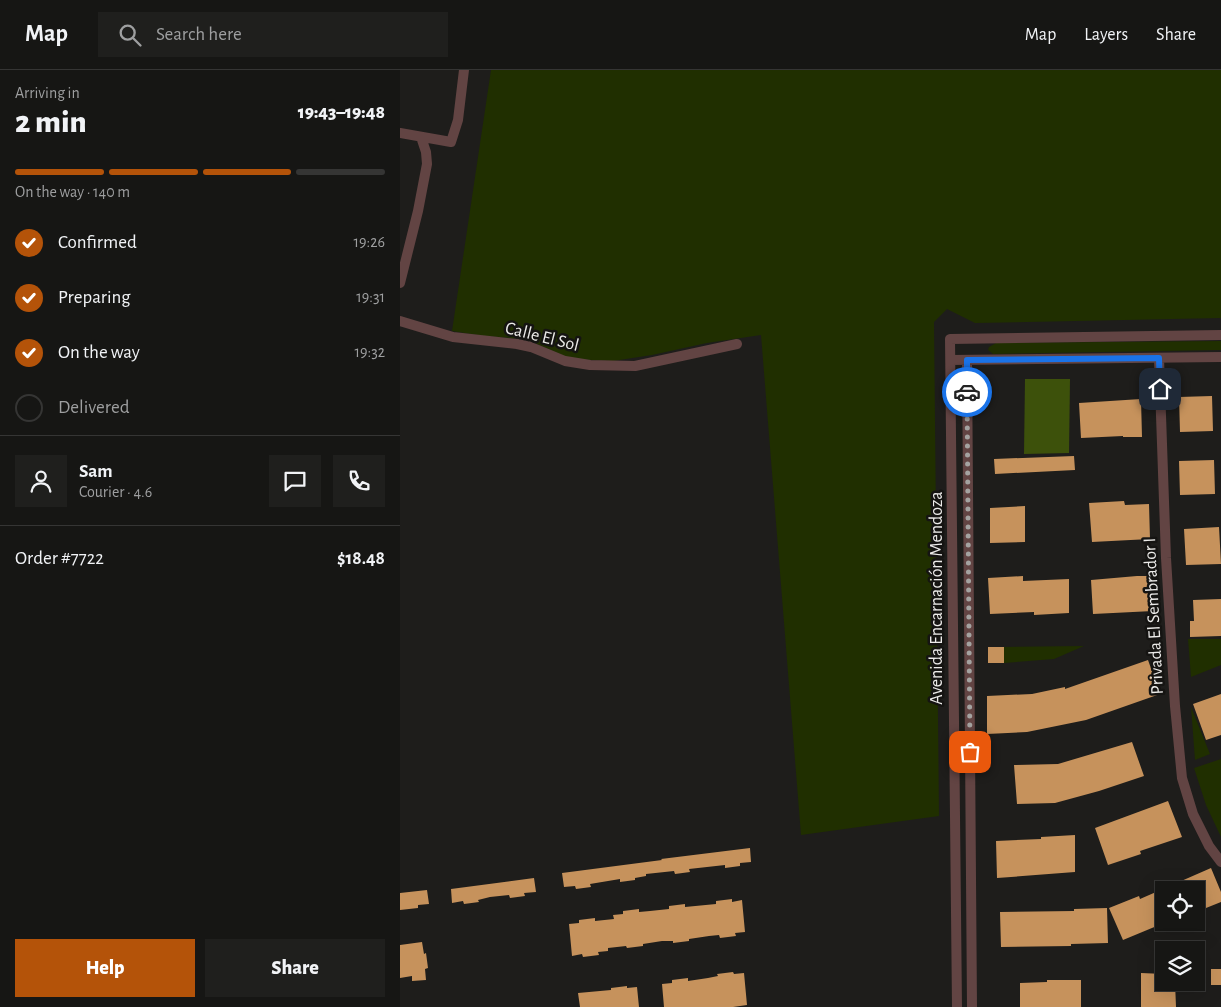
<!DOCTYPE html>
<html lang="en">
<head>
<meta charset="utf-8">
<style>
  body { margin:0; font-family:"Alegreya Sans",sans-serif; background:#1f1f1d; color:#f1f3f6; height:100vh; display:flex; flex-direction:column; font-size:19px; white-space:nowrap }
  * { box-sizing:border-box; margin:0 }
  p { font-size:16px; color:#9e9fa0 }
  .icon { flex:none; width:28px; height:28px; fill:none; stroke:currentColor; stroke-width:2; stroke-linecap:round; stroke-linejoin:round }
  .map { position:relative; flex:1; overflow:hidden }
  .details { display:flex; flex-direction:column; background:#161614; width:400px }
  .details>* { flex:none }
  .buttons { position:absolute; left:755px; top:811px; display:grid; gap:10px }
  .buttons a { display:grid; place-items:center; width:50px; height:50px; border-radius:0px; background:#161614; box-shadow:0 5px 20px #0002,0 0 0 1px #353534; font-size:25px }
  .pin { position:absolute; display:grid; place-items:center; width:42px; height:42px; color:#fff; margin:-21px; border-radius:10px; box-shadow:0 2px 8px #0006 }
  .courier { position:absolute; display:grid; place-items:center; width:50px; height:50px; margin:-25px; border:4px solid #1a73e8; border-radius:50%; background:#fff; color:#222; box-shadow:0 1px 6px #0007 }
  .headline em { font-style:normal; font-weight:800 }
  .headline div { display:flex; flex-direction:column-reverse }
  .headline { display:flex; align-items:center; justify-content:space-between; height:85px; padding:0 15px }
  h1 { font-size:32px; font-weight:800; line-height:38px }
  .bar { display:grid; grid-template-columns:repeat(4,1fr); gap:8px 5px; align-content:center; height:60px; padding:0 15px }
  .bar i { height:6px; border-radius:4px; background:#353534 }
  .bar .active { background:#b45309 }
  .bar p { grid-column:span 4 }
  .line { display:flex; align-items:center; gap:12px; padding:0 15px; border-top:1px solid #353534 }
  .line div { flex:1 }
  .round { display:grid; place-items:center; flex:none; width:52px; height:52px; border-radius:0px; background:#1f1f1d }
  ol { padding:0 15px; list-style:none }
  li { display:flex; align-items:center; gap:15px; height:55px }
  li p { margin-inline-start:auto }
  li .icon { padding:5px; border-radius:50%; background:#b45309; color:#fff; stroke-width:4 }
  li:last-child { color:#9e9fa0 }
  li i { width:28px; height:28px; border:2px solid #353534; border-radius:50% }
  .button { display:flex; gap:10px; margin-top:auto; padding:10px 15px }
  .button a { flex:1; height:58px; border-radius:0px; background:#b45309; color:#fff; font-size:20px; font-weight:800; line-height:58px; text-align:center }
  .button a+a { background:#1f1f1d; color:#f1f3f6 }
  header { display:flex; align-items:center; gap:30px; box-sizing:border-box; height:70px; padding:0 25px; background:#161614; border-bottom:1px solid #353534 }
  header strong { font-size:24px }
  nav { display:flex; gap:28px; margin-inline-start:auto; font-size:18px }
  .search { width:350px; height:45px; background:#1f1f1d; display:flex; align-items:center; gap:12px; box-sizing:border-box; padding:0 18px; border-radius:0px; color:#9e9fa0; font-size:19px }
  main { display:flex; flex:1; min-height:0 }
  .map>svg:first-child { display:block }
</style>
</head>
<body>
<header>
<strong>Map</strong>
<div class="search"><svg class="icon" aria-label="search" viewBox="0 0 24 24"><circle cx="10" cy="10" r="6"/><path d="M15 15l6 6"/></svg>Search here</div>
<nav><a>Map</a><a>Layers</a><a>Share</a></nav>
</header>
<main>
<section class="details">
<div class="headline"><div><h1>2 min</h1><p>Arriving in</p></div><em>19:43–19:48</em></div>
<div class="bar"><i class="active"></i><i class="active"></i><i class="active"></i><i></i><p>On the way · 140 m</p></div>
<ol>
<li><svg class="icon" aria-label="check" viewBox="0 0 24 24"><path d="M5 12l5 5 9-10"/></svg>Confirmed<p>19:26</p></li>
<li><svg class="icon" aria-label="check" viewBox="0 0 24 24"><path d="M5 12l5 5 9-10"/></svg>Preparing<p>19:31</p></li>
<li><svg class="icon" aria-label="check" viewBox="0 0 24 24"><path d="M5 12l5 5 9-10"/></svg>On the way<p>19:32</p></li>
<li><i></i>Delivered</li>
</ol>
<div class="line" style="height:90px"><a class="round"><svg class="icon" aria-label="person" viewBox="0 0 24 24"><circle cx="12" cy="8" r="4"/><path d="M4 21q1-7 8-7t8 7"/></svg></a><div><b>Sam</b><p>Courier · 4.6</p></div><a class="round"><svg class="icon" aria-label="chat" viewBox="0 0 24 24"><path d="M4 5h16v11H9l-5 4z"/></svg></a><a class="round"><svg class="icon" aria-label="phone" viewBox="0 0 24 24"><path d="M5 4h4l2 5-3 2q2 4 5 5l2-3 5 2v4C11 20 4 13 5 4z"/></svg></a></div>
<div class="line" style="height:65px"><div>Order #7722</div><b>$18.48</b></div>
<div class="button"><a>Help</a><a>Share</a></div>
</section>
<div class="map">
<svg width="821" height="937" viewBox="0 0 821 937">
  <rect width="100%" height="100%" fill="#1e1d1b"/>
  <path fill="#202f00" d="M91 0H821V248L575 253 547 239 534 252 539 746 401 765 361 265 307 273 252 285 213 291 171 289 126 269 84 266 52 261Z
    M821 271V280L593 284 588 280 589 277 596 273Z
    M788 569H821V595L791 607Z
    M684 576 654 589 604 593V577Z
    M791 637 810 684 795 690Z
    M821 689V767L806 735 794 698Z"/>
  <path fill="#3d510b" d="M625 309H670L669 383 624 384Z"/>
  <path fill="#c6925c" d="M812 326 813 361 780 362 779 327Z
    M741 329 742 367H723V366L681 368 679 333Z
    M674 386 675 400 595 404 594 389Z
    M814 390 815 424 780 425 779 391Z
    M724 431 725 435 749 434 750 469 692 472 689 433Z
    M625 436V472L590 473V438Z
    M819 457 821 494 786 495 784 459Z
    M623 506V511L669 509V543L634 545V542L590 544 588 508Z
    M737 506H751L753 541 693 544 691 510Z
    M821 529V566L790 567V551H794L793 530Z
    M588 577H604V593H588Z
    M748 590 760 624 686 650 627 662 587 664V626L632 624 665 617V619Z
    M821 624V665L806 670 793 634Z
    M732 672 744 706 699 721 655 733 617 734 614 695 658 694Z
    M768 731 782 767 740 781 741 784 708 795 695 758Z
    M675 765V802L597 808 596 771 641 769V767Z
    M350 778 351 792 340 793V796L325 798V795L289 799 290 802 275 804 274 801 246 804V806L235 808V810L220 812V809L190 814 191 817 176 819 175 816 164 817 162 803 262 790 261 789Z
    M811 798 821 822V832L796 842V820H764V853L723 870 709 838 739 826 740 829Z
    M134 808 136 822 124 823 125 826 110 828 109 825 90 827 78 830 79 832 64 834 63 831 52 833 51 819Z
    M27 820 29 834 18 835V838L0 840V823Z
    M332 829V832L342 830 345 862 335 863 336 866 320 868 319 865 309 866 289 869V871L273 873V871H262L243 874V876L227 878 226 876 208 878V881L198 882 199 885 183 887 182 884 172 886 169 854 179 853V850L195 848V851L214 849 213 845 223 844V841L239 839V842L250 841 269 839V836L285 834V837L316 834V831Z
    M707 838 708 873 671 874V876L601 877 600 842 674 841V839Z
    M22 872 24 884 26 883 28 898 25 899 26 910 12 911V906L0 908V875Z
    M811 899H821V915H811Z
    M333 902 334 904 344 903 347 935 333 937H264L262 914 272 913V910L288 908V911L308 908 318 906 317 904Z
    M741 903 764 904V912H775L776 937H741Z
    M647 910H681V937H620V913L647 912Z
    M227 916V918L237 917 239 937H180L178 923 211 920V918Z"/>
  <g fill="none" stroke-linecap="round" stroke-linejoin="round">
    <path stroke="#624443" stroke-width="10" d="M0 63 51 72 58 50 64 0
      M0 213 18 141 27 94 26 82 21 67
      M0 251 53 267 117 274 131 277 165 291 190 295 235 296 337 274
      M759 288 766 488 775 636 782 708 793 744 809 776 821 792
      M551 290 821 287
      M567 290 572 937
      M557 937 550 269 821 265"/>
  </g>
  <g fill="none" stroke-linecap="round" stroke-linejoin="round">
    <path stroke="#a4a3a1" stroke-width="5" stroke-dasharray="0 9" d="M567 322 570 682"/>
    <path stroke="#1a73e8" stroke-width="6" d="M567 322V290L759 288 760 319"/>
  </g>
  <g text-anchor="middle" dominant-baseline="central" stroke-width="5" stroke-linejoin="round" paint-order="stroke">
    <g font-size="18" fill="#ecebe9" stroke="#151412">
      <text transform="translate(142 267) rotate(14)">Calle El Sol</text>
      <text transform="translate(537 528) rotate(-90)">Avenida Encarnación Mendoza</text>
      <text transform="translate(754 546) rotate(-93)">Privada El Sembrador I</text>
    </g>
  </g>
</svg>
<div class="buttons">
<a><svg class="icon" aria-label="locate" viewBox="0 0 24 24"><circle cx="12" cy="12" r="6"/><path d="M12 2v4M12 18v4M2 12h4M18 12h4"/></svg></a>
<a><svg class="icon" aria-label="layers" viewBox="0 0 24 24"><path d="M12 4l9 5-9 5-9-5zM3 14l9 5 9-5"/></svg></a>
</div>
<div class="pin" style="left:570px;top:682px;background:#ea580c"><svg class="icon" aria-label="bag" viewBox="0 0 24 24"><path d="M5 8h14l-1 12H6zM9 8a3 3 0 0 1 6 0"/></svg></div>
<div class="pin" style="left:760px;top:319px;background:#1f2937"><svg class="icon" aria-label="home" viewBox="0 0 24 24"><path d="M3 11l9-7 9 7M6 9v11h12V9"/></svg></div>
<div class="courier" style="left:567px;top:322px"><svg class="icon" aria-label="car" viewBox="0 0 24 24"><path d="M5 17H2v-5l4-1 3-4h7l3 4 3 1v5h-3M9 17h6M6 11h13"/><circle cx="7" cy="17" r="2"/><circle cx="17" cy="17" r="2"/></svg></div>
</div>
</main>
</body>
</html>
